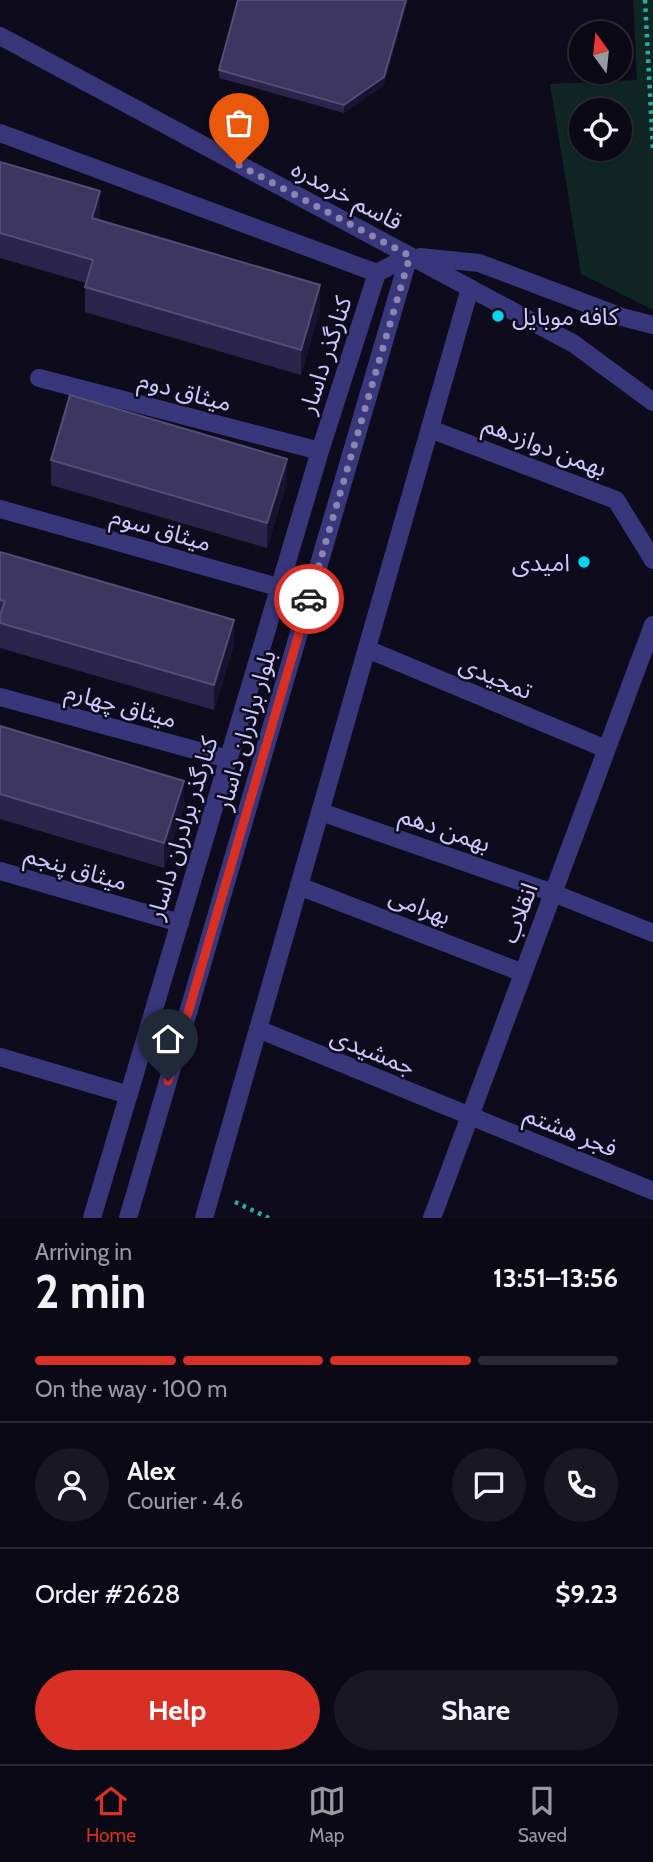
<!DOCTYPE html>
<html lang="en">
<head>
<meta charset="utf-8">
<style>
  body { margin:0; font-family:Cabin,"Noto Sans Arabic",sans-serif; background:#181722; color:#f1f3f6; height:100vh; display:flex; flex-direction:column; font-size:26px; white-space:nowrap }
  * { box-sizing:border-box; margin:0 }
  p { font-size:23px; color:#999aa0 }
  .icon { flex:none; width:38px; height:38px; fill:none; stroke:currentColor; stroke-width:2; stroke-linecap:round; stroke-linejoin:round }
  .map { position:relative; height:1218px; overflow:hidden }
  .side { display:flex; flex-direction:column; background:#0a0915; flex:1 }
  .side>* { flex:none }
  .needle { width:46px; rotate:345deg }
  .tools { position:absolute; left:569px; top:21px; display:grid; gap:14px }
  .tools a { display:grid; place-items:center; width:63px; height:63px; border-radius:50%; background:#0a0915; box-shadow:0 2px 5px #0004,0 0 0 2px #2a2a34; font-size:35px }
  .pin { position:absolute; display:grid; place-items:center; width:60px; height:60px; color:#fff; margin:-72px -30px; border-radius:50% 50% 50% 0; rotate:-45deg; box-shadow:0 0 7px #0007 }
  .pin .icon { rotate:45deg }
  .courier { position:absolute; display:grid; place-items:center; width:70px; height:70px; margin:-35px; border:5px solid #d93025; border-radius:50%; background:#fff; color:#222; box-shadow:0 2px 9px #0007 }
  .headline em { font-style:normal; font-weight:700 }
  .headline div { display:flex; flex-direction:column-reverse }
  .headline { display:flex; align-items:center; justify-content:space-between; height:119px; padding:0 35px }
  h1 { font-size:46px; font-weight:700; line-height:52px }
  .bar { display:grid; grid-template-columns:repeat(4,1fr); gap:10px 7px; align-content:center; height:84px; padding:0 35px }
  .bar i { height:9px; border-radius:5px; background:#2a2a34 }
  .bar .current { background:#d93025 }
  .bar p { grid-column:span 4 }
  .line { display:flex; align-items:center; gap:18px; padding:0 35px; border-top:2px solid #2a2a34 }
  .line div { flex:1 }
  .round { display:grid; place-items:center; flex:none; width:74px; height:74px; border-radius:37px; background:#181722 }
  .primary-button { display:flex; gap:14px; margin-top:auto; padding:14px 35px }
  .primary-button a { flex:1; height:80px; border-radius:42px; background:#d93025; color:#fff; font-size:28px; font-weight:700; line-height:80px; text-align:center }
  .primary-button a+a { background:#181722; color:#f1f3f6 }
  .menu { display:flex; justify-content:space-around; align-items:center; height:98px; border-top:2px solid #2a2a34; background:#0a0915; font-size:19px; color:#999aa0 }
  .menu a { display:grid; justify-items:center; gap:4px }
  .menu .current { color:#d93025 }
  .map>svg:first-child { display:block }
</style>
</head>
<body>
<div class="map">
<svg width="653" height="1218" viewBox="0 0 653 1218">
  <rect width="100%" height="100%" fill="#0e0c1c"/>
  <path fill="#0f2625" fill-rule="evenodd" d="M633 0H653V310L581 274 550 84 637 80ZM581 110H620V149H581Z"/>
  <g fill="none" stroke-linecap="round" stroke-linejoin="round">
    <path stroke="#2eaba3" stroke-width="4.5" stroke-dasharray="3.5 5" stroke-linecap="butt" d="M645 0 653 150
      M235 1202 269 1218"/>
    <path stroke="#39377b" stroke-width="18" d="M0 133 377 273
      M377 273 409 256
      M39 378 320 451
      M430 429 616 500 653 560
      M0 509 310 596
      M367 649 606 749
      M0 697 228 759
      M321 812 553 893 653 933
      M0 871 180 923
      M299 886 523 973
      M258 1029 653 1191
      M0 1057 129 1095
      M92 1218 320 451 377 273
      M432 1218 653 625"/>
    <path stroke="#39377b" stroke-width="18" d="M0 36 574 344 653 402
      M420 257 479 263 622 317 653 325
      M128 1218 409 256
      M204 1218 470 288"/>
  </g>
  <path fill="#2b244b" d="M219 70 384 85 344 113 219 78Z
    M0 162 100 216 99 220 320 310 301 375 85 312V287L86 283 0 258Z
    M51 460 287 483 267 548 51 485Z
    M0 527V553L234 645 214 710 0 648Z
    M0 726 184 806 164 868 0 819Z"/>
  <path fill="#181330" d="M406 0H408L384 85 344 113V105Z
    M100 191V216L92 243V218Z
    M320 285V310L301 375V350Z
    M287 459V483L267 548V523Z
    M234 620V645L214 710V685Z
    M184 781V806L164 868V843Z"/>
  <path fill="#3d365e" stroke="#544d77" stroke-width="2" d="M238 0H406L384 77 344 105 219 70Z
    M0 162 100 191 92 218 320 285 301 350 85 287 93 260 0 233Z
    M70 395 287 459 267 523 51 460Z
    M0 552 234 620 214 685 0 623V616L5 601 0 600Z
    M0 726 184 781 164 843 0 794Z"/>
  <g fill="none" stroke-linecap="round" stroke-linejoin="round">
    <path stroke="#8b86af" stroke-width="7" stroke-dasharray="0 12.6" d="M239 165 410 256 309 599"/>
    <path stroke="#d93025" stroke-width="9" d="M168 1081 309 599"/>
  </g>
  <g fill="#04d7ee" stroke="#0e0c1c" stroke-width="2.5">
    <circle cx="498" cy="316" r="7"/>
    <circle cx="584" cy="562" r="7"/>
  </g>
  <g text-anchor="middle" dominant-baseline="central" stroke-width="5" stroke-linejoin="round" paint-order="stroke">
    <g font-size="24" fill="#cec8fe" stroke="#0e0c1c">
      <text transform="translate(347 195) rotate(28)">قاسم خرمدره</text>
      <text transform="translate(325 355) rotate(-72)">کنارگذر داسار</text>
      <text transform="translate(185 391) rotate(15)">میثاق دوم</text>
      <text transform="translate(545 446) rotate(21)">بهمن دوازدهم</text>
      <text transform="translate(161 529) rotate(16)">میثاق سوم</text>
      <text transform="translate(496 677) rotate(23)">تمجیدی</text>
      <text transform="translate(121 705) rotate(15)">میثاق چهارم</text>
      <text transform="translate(245 730) rotate(-74)">بلوار برادران داسار</text>
      <text transform="translate(182 828) rotate(-73)">کنارگذر برادران داسار</text>
      <text transform="translate(445 829) rotate(19)">بهمن دهم</text>
      <text transform="translate(76 868) rotate(16)">میثاق پنجم</text>
      <text transform="translate(420 906) rotate(21)">بهرامی</text>
      <text transform="translate(519 913) rotate(-69)">انقلاب</text>
      <text transform="translate(373 1051) rotate(22)">جمشیدی</text>
      <text transform="translate(571 1131) rotate(22)">فجر هشتم</text>
    </g>
    <g font-size="24" fill="#cec8fe" stroke="#0e0c1c" text-anchor="start">
      <text x="512" y="316">کافه موبایل</text>
      <text x="570" y="562" text-anchor="end">امیدی</text>
    </g>
  </g>
</svg>
<div class="tools">
<a><svg class="needle" viewBox="-14 -14 28 28"><path d="M0-13l5 13h-10z" fill="#e53935"/><path d="M0 13l5-13h-10z" fill="#999aa0"/></svg></a>
<a><svg class="icon" aria-label="locate" viewBox="0 0 24 24"><circle cx="12" cy="12" r="6"/><path d="M12 2v4M12 18v4M2 12h4M18 12h4"/></svg></a>
</div>
<div class="pin" style="left:239px;top:165px;background:#ea580c"><svg class="icon" aria-label="bag" viewBox="0 0 24 24"><path d="M5 8h14l-1 12H6zM9 8a3 3 0 0 1 6 0"/></svg></div>
<div class="pin" style="left:168px;top:1081px;background:#1f2937"><svg class="icon" aria-label="home" viewBox="0 0 24 24"><path d="M3 11l9-7 9 7M6 9v11h12V9"/></svg></div>
<div class="courier" style="left:309px;top:599px"><svg class="icon" aria-label="car" viewBox="0 0 24 24"><path d="M5 17H2v-5l4-1 3-4h7l3 4 3 1v5h-3M9 17h6M6 11h13"/><circle cx="7" cy="17" r="2"/><circle cx="17" cy="17" r="2"/></svg></div>
</div>
<section class="side">
<div class="headline"><div><h1>2 min</h1><p>Arriving in</p></div><em>13:51–13:56</em></div>
<div class="bar"><i class="current"></i><i class="current"></i><i class="current"></i><i></i><p>On the way · 100 m</p></div>
<div class="line" style="height:126px"><a class="round"><svg class="icon" aria-label="person" viewBox="0 0 24 24"><circle cx="12" cy="8" r="4"/><path d="M4 21q1-7 8-7t8 7"/></svg></a><div><b>Alex</b><p>Courier · 4.6</p></div><a class="round"><svg class="icon" aria-label="chat" viewBox="0 0 24 24"><path d="M4 5h16v11H9l-5 4z"/></svg></a><a class="round"><svg class="icon" aria-label="phone" viewBox="0 0 24 24"><path d="M5 4h4l2 5-3 2q2 4 5 5l2-3 5 2v4C11 20 4 13 5 4z"/></svg></a></div>
<div class="line" style="height:91px"><div>Order #2628</div><b>$9.23</b></div>
<div class="primary-button"><a>Help</a><a>Share</a></div>
</section>
<nav class="menu">
<a class="current"><svg class="icon" aria-label="home" viewBox="0 0 24 24"><path d="M3 11l9-7 9 7M6 9v11h12V9"/></svg>Home</a>
<a><svg class="icon" aria-label="map" viewBox="0 0 24 24"><path d="M3 6l6-2 6 2 6-2v14l-6 2-6-2-6 2zM9 4v14M15 6v14"/></svg>Map</a>
<a><svg class="icon" aria-label="saved" viewBox="0 0 24 24"><path d="M7 4h10v16l-5-4-5 4z"/></svg>Saved</a>
</nav>
</body>
</html>
